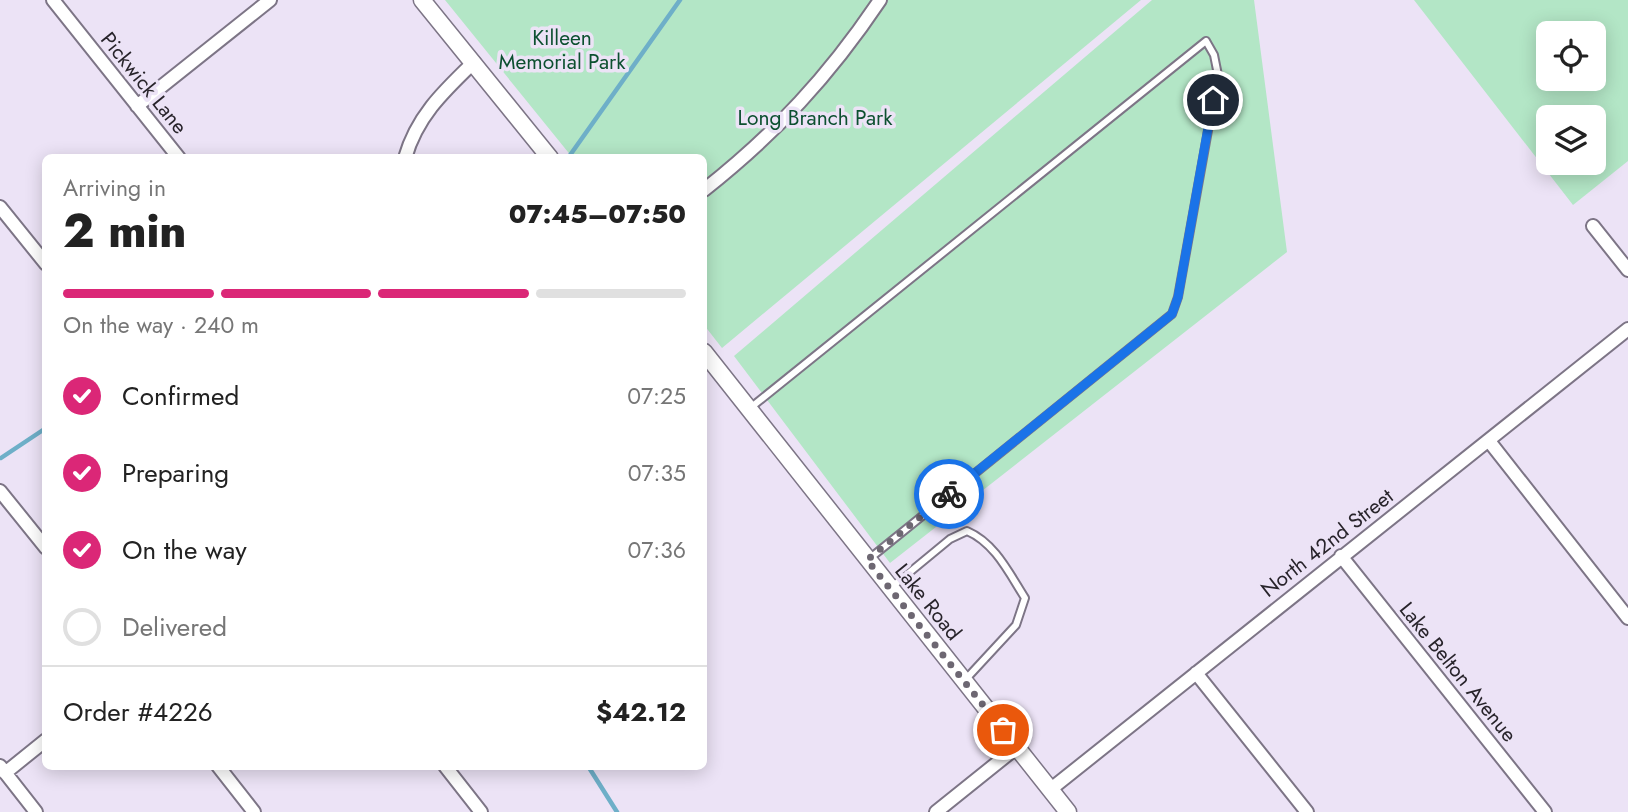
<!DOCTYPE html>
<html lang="en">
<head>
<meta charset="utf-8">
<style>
  body { margin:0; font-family:Jost,sans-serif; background:#f2f2f2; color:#222; height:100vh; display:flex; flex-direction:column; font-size:26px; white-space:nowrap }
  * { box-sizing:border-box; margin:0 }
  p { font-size:23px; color:#767676 }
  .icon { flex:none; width:38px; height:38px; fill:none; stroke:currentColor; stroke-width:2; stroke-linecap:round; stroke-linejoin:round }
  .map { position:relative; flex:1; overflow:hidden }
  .sheet { position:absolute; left:42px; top:154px; width:665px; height:616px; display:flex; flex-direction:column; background:#fff; border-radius:10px; box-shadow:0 4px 18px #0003 }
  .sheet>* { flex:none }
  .controls { position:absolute; left:1536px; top:21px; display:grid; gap:14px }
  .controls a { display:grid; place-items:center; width:70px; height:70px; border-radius:10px; background:#fff; box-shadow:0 4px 18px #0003; font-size:35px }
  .pin { position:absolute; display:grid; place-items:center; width:60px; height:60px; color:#fff; margin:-30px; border:4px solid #fff; border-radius:50%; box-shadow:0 2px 7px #0007 }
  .courier { position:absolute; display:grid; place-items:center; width:70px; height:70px; margin:-35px; border:5px solid #1a73e8; border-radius:50%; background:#fff; color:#222; box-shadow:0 2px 9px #0007 }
  .overview em { font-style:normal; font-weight:800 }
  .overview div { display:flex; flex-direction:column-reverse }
  .overview { display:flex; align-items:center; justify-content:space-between; height:119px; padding:0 21px }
  h1 { font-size:46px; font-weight:800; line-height:52px }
  .bar { display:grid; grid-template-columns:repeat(4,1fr); gap:10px 7px; align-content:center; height:84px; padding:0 21px }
  .bar i { height:9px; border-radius:5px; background:#e0e0e0 }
  .bar .active { background:#db2777 }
  .bar p { grid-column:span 4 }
  .line { display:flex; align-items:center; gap:18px; padding:0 21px; border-top:2px solid #e0e0e0 }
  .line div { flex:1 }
  ol { padding:0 21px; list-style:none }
  li { display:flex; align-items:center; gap:21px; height:77px }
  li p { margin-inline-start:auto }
  li .icon { padding:7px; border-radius:50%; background:#db2777; color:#fff; stroke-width:4 }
  li:last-child { color:#767676 }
  li i { width:38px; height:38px; border:4px solid #e0e0e0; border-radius:50% }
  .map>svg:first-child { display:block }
</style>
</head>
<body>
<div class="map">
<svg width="1628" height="812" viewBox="0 0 1628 812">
  <rect width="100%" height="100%" fill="#ece3f6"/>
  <path fill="#b3e6c6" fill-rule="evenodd" d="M445 0H1141L722 348 704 325V158L572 157Z
    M1152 0H1254L1287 252 890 563 734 356Z
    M1414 0H1628V161L1573 205ZM1594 33V79H1549V33ZM1594 117V163H1549V117Z"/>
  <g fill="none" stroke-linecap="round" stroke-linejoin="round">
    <path stroke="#6eafc8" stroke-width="4.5" d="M568 158 680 0
      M1 458 46 428
      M588 766 617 812"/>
    <defs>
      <path id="service" d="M749 409 1206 41 1214 55 1218 75 1178 297 1172 314 869 559
        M893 586 950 539 967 531C995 543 1009 573 1025 598L1016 625 966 679"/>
      <path id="minor" d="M53 0 179 158
        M137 106 270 0
        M405 158C417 116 444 91 474 62
        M704 190C776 133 829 76 880 0
        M0 207 46 264
        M1593 226 1628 270
        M1489 441 1628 618
        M0 491 46 548
        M1341 556 1545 812
        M1196 673 1307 812
        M0 766 36 812
        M218 766 254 812
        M445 766 481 812
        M5 773 46 740
        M1051 789 1628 329
        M936 812 1017 747"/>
      <path id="tertiary" d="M422 0 550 158
        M704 352 1068 812"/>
    </defs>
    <use href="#service" stroke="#7d7586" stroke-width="10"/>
    <use href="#minor" stroke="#7d7586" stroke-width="16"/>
    <use href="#tertiary" stroke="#7d7586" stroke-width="19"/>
    <use href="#service" stroke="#fff" stroke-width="6"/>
    <use href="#minor" stroke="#fff" stroke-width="12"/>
    <use href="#tertiary" stroke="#fff" stroke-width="16"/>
  </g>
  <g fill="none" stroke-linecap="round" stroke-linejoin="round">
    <path stroke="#6d6772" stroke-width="7" stroke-dasharray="0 12.6" d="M949 494 867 560 1003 730"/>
    <path stroke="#1a73e8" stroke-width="9" d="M949 494 1172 314 1178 297 1213 100"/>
  </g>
  <g text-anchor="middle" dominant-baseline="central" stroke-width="7" stroke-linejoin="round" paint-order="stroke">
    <g font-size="21" fill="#0c5030" stroke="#ece3f6">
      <text x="562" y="38">Killeen<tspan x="562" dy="24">Memorial Park</tspan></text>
      <text x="815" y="118">Long Branch Park</text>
    </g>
    <g font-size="21" fill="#28242b" stroke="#ece3f6">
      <text transform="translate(144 83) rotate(51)">Pickwick Lane</text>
      <text transform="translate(1327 543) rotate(-38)">North 42nd Street</text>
      <text transform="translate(928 602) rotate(51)">Lake Road</text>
      <text transform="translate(1458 672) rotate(51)">Lake Belton Avenue</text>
    </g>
  </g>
</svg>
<div class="controls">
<a><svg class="icon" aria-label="locate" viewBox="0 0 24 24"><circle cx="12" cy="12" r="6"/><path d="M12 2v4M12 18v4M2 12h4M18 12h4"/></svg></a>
<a><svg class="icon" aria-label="layers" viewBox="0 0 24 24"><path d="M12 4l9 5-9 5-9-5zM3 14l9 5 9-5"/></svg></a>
</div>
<div class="pin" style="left:1003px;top:730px;background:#ea580c"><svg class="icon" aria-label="bag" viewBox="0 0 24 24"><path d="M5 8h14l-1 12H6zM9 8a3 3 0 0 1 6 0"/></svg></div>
<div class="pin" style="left:1213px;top:100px;background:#1f2937"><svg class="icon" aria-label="home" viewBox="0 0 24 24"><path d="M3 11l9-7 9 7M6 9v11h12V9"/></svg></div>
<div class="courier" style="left:949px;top:494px"><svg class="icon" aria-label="bike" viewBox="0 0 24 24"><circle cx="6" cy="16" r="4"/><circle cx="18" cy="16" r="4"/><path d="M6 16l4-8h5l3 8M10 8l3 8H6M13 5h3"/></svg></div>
<section class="sheet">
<div class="overview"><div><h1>2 min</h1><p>Arriving in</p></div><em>07:45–07:50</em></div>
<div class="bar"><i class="active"></i><i class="active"></i><i class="active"></i><i></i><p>On the way · 240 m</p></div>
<ol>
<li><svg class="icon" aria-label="check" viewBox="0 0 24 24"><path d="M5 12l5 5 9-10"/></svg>Confirmed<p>07:25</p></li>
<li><svg class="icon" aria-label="check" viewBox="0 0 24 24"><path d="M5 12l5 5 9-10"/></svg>Preparing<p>07:35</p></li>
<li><svg class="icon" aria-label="check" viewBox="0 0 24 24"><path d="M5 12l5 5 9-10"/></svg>On the way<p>07:36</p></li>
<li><i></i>Delivered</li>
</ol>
<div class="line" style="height:91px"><div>Order #4226</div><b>$42.12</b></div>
</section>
</div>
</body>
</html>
